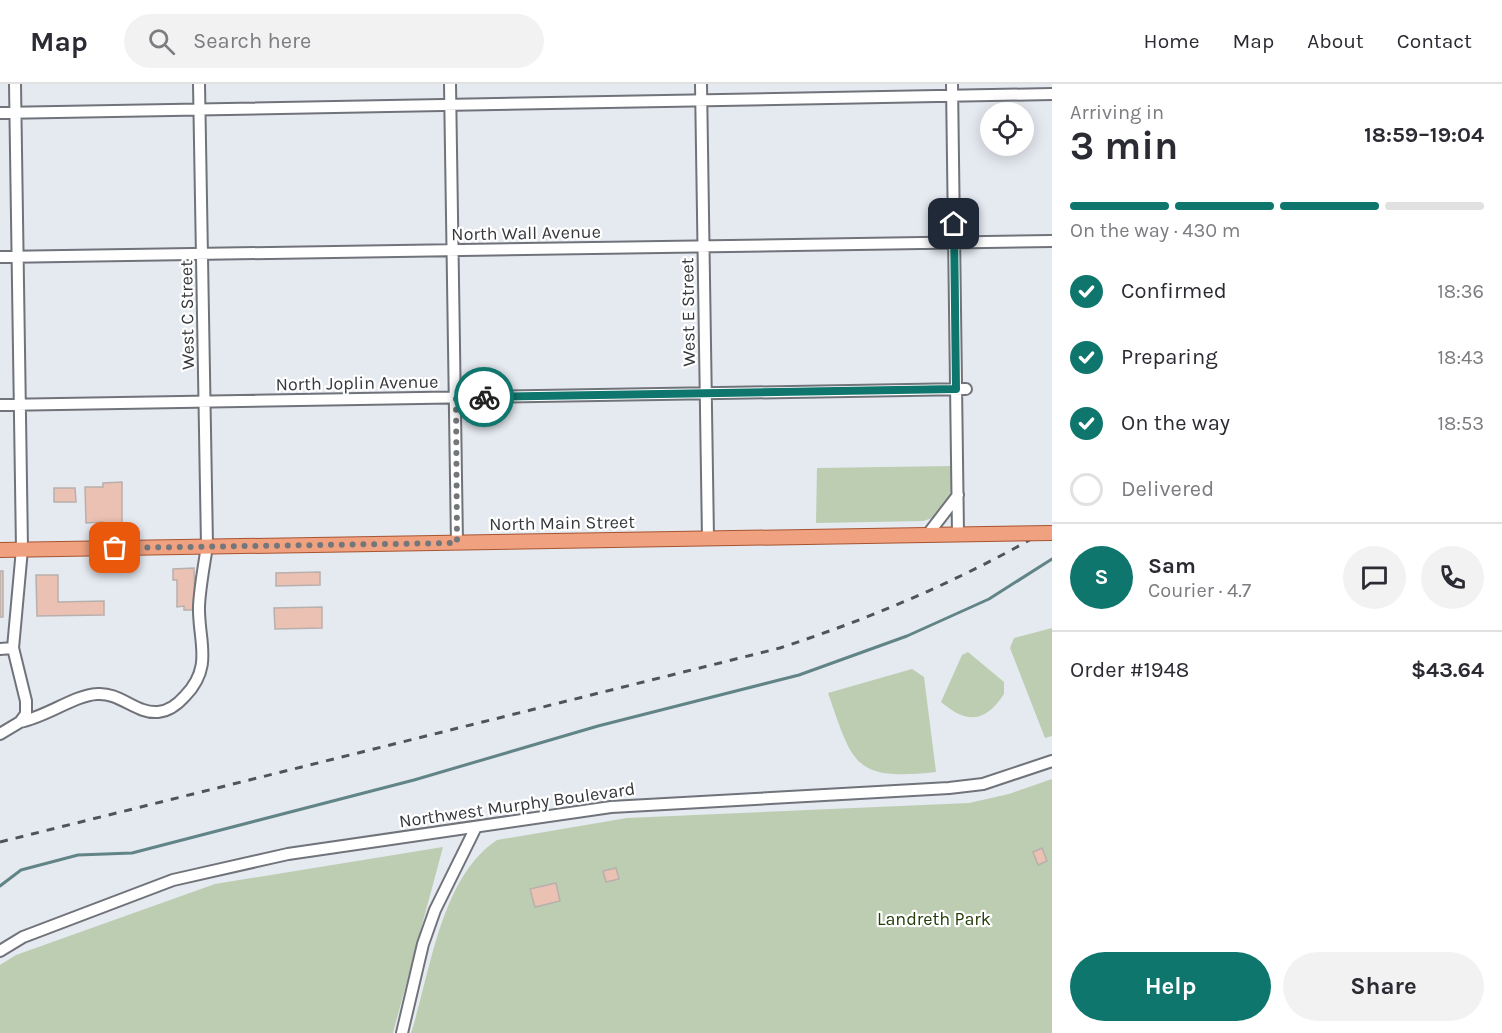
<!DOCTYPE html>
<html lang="en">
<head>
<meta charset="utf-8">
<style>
  body { margin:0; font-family:Karla,sans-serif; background:#f2f2f3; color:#2b2b33; height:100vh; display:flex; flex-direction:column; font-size:22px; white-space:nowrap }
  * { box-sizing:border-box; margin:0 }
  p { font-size:20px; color:#7c7c81 }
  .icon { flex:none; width:33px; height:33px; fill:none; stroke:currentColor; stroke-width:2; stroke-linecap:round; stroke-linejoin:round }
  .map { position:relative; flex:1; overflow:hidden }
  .panel { display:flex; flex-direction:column; background:#fff; width:450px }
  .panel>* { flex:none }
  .controls { position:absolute; left:980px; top:18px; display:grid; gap:12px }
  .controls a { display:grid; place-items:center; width:54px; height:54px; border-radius:50%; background:#fff; box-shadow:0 3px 15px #0003; font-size:30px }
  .pin { position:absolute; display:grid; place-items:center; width:51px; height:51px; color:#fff; margin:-26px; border-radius:12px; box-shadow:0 3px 9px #0006 }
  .courier { position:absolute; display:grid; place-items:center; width:60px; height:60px; margin:-30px; border:4px solid #0f766e; border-radius:50%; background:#fff; color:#222; box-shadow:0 2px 8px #0007 }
  .headline em { font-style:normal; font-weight:700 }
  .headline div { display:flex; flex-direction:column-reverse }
  .headline { display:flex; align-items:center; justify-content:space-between; height:102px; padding:0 18px }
  h1 { font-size:39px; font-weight:700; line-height:45px }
  .bar { display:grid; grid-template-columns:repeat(4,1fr); gap:9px 6px; align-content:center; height:72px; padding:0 18px }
  .bar i { height:8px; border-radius:4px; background:#e1e1e2 }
  .bar .active { background:#0f766e }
  .bar p { grid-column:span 4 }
  .line { display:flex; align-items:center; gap:15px; padding:0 18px; border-top:2px solid #e1e1e2 }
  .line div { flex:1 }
  .round { display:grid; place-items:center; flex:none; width:63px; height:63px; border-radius:32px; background:#f2f2f3 }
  ol { padding:0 18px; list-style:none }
  li { display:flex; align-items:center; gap:18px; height:66px }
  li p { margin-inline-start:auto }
  li .icon { padding:6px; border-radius:50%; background:#0f766e; color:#fff; stroke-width:4 }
  li:last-child { color:#7c7c81 }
  li i { width:33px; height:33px; border:3px solid #e1e1e2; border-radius:50% }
  .button { display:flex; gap:12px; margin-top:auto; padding:12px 18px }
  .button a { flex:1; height:69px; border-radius:36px; background:#0f766e; color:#fff; font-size:24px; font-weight:700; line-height:69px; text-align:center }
  .button a+a { background:#f2f2f3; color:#2b2b33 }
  header { display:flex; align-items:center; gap:36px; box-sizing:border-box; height:84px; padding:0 30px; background:#fff; border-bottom:2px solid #e1e1e2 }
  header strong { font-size:28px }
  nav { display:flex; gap:33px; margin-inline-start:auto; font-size:21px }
  .search { width:420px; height:54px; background:#f2f2f3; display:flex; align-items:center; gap:15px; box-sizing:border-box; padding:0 21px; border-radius:33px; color:#7c7c81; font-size:22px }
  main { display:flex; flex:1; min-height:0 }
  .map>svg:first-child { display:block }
</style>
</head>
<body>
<header>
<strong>Map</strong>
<div class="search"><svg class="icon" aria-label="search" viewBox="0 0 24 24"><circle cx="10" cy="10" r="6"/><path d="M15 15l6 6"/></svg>Search here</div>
<nav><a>Home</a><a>Map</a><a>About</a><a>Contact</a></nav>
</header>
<main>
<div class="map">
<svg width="1052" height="949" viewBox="0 0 1052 949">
  <rect width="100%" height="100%" fill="#e5e9f0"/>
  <path fill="#bccdb1" d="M954 382C953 404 950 431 923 437L816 439 817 384Z
    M1052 544V652L1045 654 1010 564 1014 554Z
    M968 568 1004 598V610C985 639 967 640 941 618L962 571Z
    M912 585 924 593 936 688C854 697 853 681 828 609Z
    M1052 695V949H411C431 888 440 794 497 756L627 734 969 719 1009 710Z
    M443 763 393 949H0V881L16 871 215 800Z"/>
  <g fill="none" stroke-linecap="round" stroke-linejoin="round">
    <path stroke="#618486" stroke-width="3" d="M0 802 21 786 78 771 132 769 414 696 598 642 799 591 907 552 989 515 1052 475"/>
  </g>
  <path fill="#ebc1b3" stroke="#b8b0ad" stroke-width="1.5" d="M122 398V444H109L103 438 86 439 85 403H103V399Z
    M54 404H75L76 418H54Z
    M194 484 195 526H184V522L177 523V496H173V485Z
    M0 487H3V533H0Z
    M320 488V501L276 502V489Z
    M36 491H58V518L104 517V531L37 532Z
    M322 523V544L275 545 274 524Z
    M1042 764 1047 777 1038 781 1033 768Z
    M616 784 619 795 606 798 603 787Z
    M556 799 560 817 535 823 530 805Z"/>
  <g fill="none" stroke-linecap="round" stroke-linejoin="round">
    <defs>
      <path id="minor" d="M450 0 457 459
        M701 0 708 455
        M952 0 958 450
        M0 29 1052 10
        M0 173 1052 157
        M0 321 966 305
        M928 450 958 411
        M0 565 13 564
        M20 638C46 633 75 611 97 610 120 608 136 630 158 628 169 627 178 620 185 612 214 582 198 557 199 522 200 502 204 482 207 462L199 0
        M0 650 20 638 26 630V617L13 564 22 465 15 0
        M0 867 23 853 173 796 288 770 611 723 949 704 983 700 1052 677
        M402 949 423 860 435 826 476 743"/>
      <path id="major" d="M0 466 986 450"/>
    </defs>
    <use href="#minor" stroke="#70737a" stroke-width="14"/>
    <use href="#major" stroke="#a75431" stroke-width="16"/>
    <use href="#minor" stroke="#fff" stroke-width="10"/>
    <use href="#major" stroke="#efa180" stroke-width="14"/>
    <path stroke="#515357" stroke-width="3" stroke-dasharray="8 8" stroke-linecap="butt" d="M0 758 780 564C875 533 966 494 1052 443"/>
    <defs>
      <path id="major-bridge" d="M986 450 1052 449"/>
    </defs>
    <use href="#major-bridge" stroke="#a75431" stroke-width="16" stroke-linecap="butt"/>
    <use href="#major-bridge" stroke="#efa180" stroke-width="14"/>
  </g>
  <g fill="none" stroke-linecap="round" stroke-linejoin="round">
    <path stroke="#73767a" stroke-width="6" stroke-dasharray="0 10.8" d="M115 464 457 459 456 314 484 313"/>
    <path stroke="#0f766e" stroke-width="8" d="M484 313 956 305 954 140"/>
  </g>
  <g text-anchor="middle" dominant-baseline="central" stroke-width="4.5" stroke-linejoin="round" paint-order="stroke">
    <g font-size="18" fill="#36383b" stroke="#fff">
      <text transform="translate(526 149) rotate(-1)">North Wall Avenue</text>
      <text transform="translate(688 228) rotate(-91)">West E Street</text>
      <text transform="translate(187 231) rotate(-91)">West C Street</text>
      <text transform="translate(357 299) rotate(-1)">North Joplin Avenue</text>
      <text transform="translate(562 439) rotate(-1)">North Main Street</text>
      <text transform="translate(517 721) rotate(-8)">Northwest Murphy Boulevard</text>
    </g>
    <g font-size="18" fill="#243d09" stroke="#fff">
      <text x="934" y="835">Landreth Park</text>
    </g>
  </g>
</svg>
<div class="controls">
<a><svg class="icon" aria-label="locate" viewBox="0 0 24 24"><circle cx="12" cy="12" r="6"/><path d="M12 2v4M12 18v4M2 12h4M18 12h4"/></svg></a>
</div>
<div class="pin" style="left:115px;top:464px;background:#ea580c"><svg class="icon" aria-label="bag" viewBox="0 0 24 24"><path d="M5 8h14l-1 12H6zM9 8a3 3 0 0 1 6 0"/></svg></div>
<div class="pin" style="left:954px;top:140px;background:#1f2937"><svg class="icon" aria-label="home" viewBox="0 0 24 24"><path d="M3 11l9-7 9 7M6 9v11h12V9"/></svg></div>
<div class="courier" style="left:484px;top:313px"><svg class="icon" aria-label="bike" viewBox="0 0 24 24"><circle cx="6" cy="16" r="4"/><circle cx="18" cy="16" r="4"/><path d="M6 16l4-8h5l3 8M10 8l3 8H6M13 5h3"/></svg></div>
</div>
<section class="panel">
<div class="headline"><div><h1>3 min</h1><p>Arriving in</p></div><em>18:59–19:04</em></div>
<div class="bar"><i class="active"></i><i class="active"></i><i class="active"></i><i></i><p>On the way · 430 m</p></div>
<ol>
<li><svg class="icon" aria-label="check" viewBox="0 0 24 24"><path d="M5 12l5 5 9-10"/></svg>Confirmed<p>18:36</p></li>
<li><svg class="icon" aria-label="check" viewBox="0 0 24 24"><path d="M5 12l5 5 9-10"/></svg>Preparing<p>18:43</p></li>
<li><svg class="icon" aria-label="check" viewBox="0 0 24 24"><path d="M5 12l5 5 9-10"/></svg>On the way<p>18:53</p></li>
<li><i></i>Delivered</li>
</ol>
<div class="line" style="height:108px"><b class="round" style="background:#0f766e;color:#fff">S</b><div><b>Sam</b><p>Courier · 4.7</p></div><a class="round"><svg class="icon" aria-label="chat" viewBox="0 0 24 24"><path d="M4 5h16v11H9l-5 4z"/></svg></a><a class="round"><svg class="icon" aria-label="phone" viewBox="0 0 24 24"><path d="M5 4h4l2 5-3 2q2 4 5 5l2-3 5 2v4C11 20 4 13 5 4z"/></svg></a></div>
<div class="line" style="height:78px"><div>Order #1948</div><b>$43.64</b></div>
<div class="button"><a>Help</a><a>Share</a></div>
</section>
</main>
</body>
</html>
